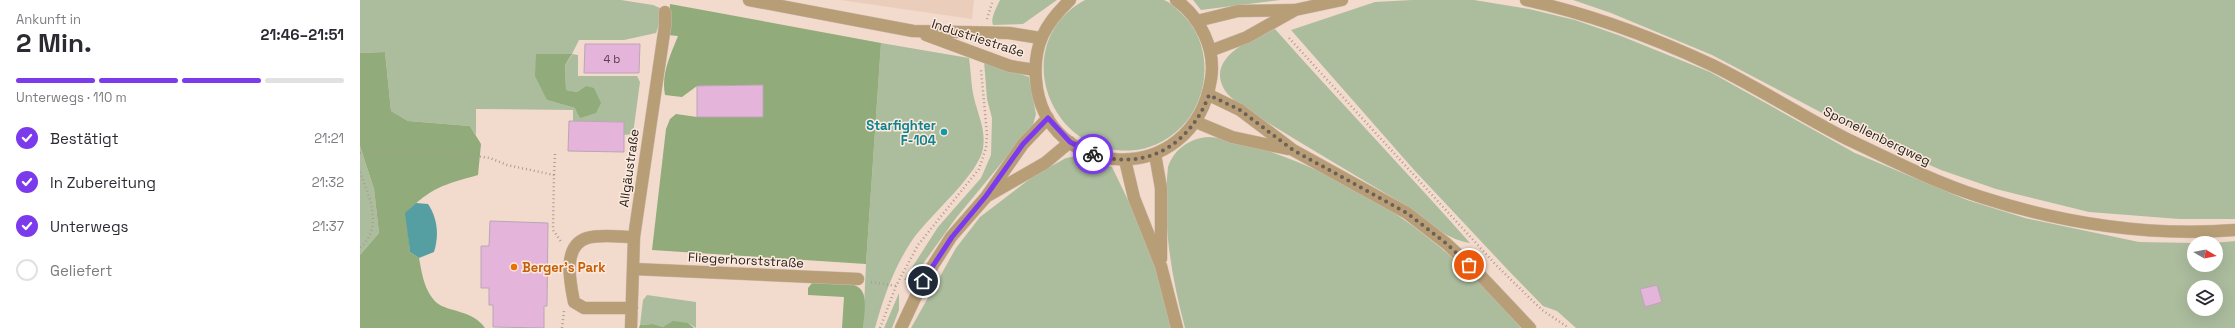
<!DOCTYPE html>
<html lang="de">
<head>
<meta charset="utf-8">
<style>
  body { margin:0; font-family:"Space Grotesk",sans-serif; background:#f7f7f7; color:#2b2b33; height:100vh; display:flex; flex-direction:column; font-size:15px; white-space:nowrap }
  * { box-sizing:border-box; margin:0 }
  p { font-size:13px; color:#7c7c81 }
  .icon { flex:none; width:22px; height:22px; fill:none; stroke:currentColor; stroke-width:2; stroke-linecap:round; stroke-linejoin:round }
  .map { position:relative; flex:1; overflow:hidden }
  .side { display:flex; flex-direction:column; background:#fff; width:360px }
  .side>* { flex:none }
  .needle { width:26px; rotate:100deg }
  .tools { position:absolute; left:1827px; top:236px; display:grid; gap:8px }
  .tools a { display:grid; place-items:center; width:36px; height:36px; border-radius:50%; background:#fff; box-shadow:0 4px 16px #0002; font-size:20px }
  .pin { position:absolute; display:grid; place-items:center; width:34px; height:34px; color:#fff; margin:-17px; border:2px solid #fff; border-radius:50%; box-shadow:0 1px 4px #0007 }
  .courier { position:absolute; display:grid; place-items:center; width:40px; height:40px; margin:-20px; border:3px solid #7c3aed; border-radius:50%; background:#fff; color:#222; box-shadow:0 1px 5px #0007 }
  .headline em { font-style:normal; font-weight:600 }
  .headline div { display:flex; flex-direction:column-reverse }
  .headline { display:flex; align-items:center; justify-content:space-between; height:68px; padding:0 16px }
  h1 { font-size:26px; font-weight:600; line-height:30px }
  .bar { display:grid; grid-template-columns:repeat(4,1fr); gap:6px 4px; align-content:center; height:48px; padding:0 16px }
  .bar i { height:5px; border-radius:3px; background:#e1e1e2 }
  .bar .on { background:#7c3aed }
  .bar p { grid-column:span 4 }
  ol { padding:0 16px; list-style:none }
  li { display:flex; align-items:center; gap:12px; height:44px }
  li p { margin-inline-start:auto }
  li .icon { padding:4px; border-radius:50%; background:#7c3aed; color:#fff; stroke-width:4 }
  li:last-child { color:#7c7c81 }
  li i { width:22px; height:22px; border:2px solid #e1e1e2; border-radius:50% }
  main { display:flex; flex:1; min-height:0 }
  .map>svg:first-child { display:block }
</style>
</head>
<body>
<main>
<section class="side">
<div class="headline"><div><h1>2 Min.</h1><p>Ankunft in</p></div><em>21:46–21:51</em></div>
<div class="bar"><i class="on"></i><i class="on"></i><i class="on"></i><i></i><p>Unterwegs · 110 m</p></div>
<ol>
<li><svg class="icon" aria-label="check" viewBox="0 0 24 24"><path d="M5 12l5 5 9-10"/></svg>Bestätigt<p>21:21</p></li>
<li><svg class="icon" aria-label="check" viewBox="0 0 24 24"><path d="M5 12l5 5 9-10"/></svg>In Zubereitung<p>21:32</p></li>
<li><svg class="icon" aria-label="check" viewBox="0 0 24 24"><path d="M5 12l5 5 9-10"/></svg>Unterwegs<p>21:37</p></li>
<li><i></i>Geliefert</li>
</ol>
</section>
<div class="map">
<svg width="1875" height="328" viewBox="0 0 1875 328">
  <rect width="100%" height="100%" fill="#f2dbcd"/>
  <path fill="#ebcdbc" d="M480 0H614L612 19Z"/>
  <path fill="#acbd9e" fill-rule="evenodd" d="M0 0H261L293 5 300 8 301 19 296 33 264 40H219L212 54 218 55V76H277L280 82 273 134 264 135V122L213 121V110L116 109V135L110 126 48 121 31 111 25 52 0 53ZM176 54 212 55 205 65 206 90 217 92 226 86 215 108 187 100Z
    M640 0H697L663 24 633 25C630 18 637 7 640 0Z
    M725 0C744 0 764 0 783 0 789 0 798 0 804 0 810 2 814 7 819 11 849 37 852 82 831 115 820 132 801 145 782 149 692 166 644 44 725 0Z
    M833 0H920L841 10Z
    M1052 0H1114L1169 9 1215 20 1261 36 1350 72 1495 153 1607 200 1665 218 1779 242 1834 243V265H1856V243H1854L1875 241V328H1216L1197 311 1183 306 1148 270 1055 171 931 30 1015 2ZM1834 287H1856V309H1834Z
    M1213 0H1875V219H1819L1729 212 1636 189 1581 170 1521 144 1352 55 1251 13Z
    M915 29C979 101 1046 171 1110 243 1081 238 1069 220 1045 205 991 173 936 140 882 107 877 102 868 96 864 89 846 57 893 38 915 29Z
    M521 43 609 58C611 71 611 85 614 98 618 115 626 130 623 148 620 173 570 215 553 239 534 267 524 296 515 328H503L506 264Z
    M624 61 669 77 676 114 673 125 596 218 552 279 544 280 578 227 621 178 631 155 632 118 627 99Z
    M849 137C875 139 898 147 922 156 1018 191 1096 251 1161 328H825C811 275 802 222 808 167 814 149 830 138 849 137Z
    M0 146 14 189 19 233 0 255Z
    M717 156 732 162 752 167 781 227 816 328H551L596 248 620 217 675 175 706 158Z
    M539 293V310L532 328H524Z
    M287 295 336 302V328L328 323 303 327 293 324 280 325 283 300Z"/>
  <path fill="#91ab7a" d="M310 4 521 43 506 264 292 250 306 129 310 119 316 114 337 117 403 116V85L337 86 322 97 305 95C301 74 310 56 318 36L308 35Z
    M25 52 31 111 48 121 110 126 121 144 118 175C85 184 70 188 46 213L50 252 59 258C62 273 64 291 77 303 88 312 113 310 125 328H0V255L19 233 14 189 0 146V53Z
    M176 54H212L205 65 206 90 217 92 226 86 234 88 241 103 236 113 220 118 215 108 187 100 175 76Z
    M452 283C466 283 500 277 504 296 506 305 504 318 503 328H482L484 297 448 295V288Z
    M313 321 328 323 334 328H279L280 325 293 324 303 327Z"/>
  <path fill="#559fa3" d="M56 203 68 204C78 219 79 236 74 252L59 258 50 252 45 213Z"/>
  <path fill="#e4b4da" stroke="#baa6b5" d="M225 44H280L279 73H224Z
    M403 85V117H337V86Z
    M209 121 264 122V152L208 151Z
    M130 221 188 223 187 306H184V328L133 327V305H129V288H121V246H129Z
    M1297 285 1302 302 1285 307 1280 289Z"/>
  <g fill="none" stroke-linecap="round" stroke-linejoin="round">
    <defs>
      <path id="minor" d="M389 0 553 31 649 33 680 38
        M710 0C685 24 673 45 676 80 684 181 833 191 851 79 856 49 840 17 816 0
        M1166 0C1230 14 1292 37 1352 65 1397 87 1440 115 1485 138 1529 159 1574 182 1621 197 1701 223 1790 237 1875 230
        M837 21 878 11 934 10
        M566 35 650 66 675 70
        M850 51 887 37 935 10 982 0
        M849 95 880 110 933 150 1047 213 1087 244 1120 275 1170 328
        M836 122 872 137 928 149
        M795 154 801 188V259
        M765 160 774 198 801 266 817 328
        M629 195 685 163 710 142
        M274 269 498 279
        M272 308H224L214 302C210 282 202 246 227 238 241 234 260 237 274 237
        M271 328 274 237 305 26V12
        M541 328 563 281 591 237 626 197 663 144 688 118"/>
    </defs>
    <use href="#minor" stroke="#cdb9ad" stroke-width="13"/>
    <path stroke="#ae9c91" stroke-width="2.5" stroke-dasharray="1 3" stroke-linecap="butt" d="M627 19 633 0
      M929 38 1136 265 1182 310 1209 328
      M0 153 98 154 130 158 147 165 194 175 193 230 202 243
      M0 172C9 197 24 226 0 248
      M194 175 195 154
      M511 282 536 286
      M202 328 204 311
      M520 328 536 286 558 245 619 169 626 148 627 134 621 70"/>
    <use href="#minor" stroke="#b79e77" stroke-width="12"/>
  </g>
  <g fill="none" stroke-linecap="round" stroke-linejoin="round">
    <path stroke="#6d6058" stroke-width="4" stroke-dasharray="0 7.2" d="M733 154C786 172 830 145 849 95L880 110 933 150 1047 213 1087 244 1109 265"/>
    <path stroke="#7c3aed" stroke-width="5" d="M563 281 592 237 626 196 663 144 688 118 710 142 733 154"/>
  </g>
  <circle fill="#0f9aa8" stroke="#fceade" stroke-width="1.5" cx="584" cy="132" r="4"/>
  <circle fill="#e8710a" stroke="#fceade" stroke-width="1.5" cx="154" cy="267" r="4"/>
  <g text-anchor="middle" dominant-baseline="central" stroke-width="3" stroke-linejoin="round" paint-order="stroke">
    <g font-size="11" fill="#564449">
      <text x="252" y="59">4 b</text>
    </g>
    <g font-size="13" fill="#261e19" stroke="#fceade">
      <text transform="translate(618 38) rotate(18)">Industriestraße</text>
      <text transform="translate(1517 136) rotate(26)">Sponellenbergweg</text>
      <text transform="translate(269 168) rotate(-82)">Allgäustraße</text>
      <text transform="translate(386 260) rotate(3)">Fliegerhorststraße</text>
    </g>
    <g font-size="13" font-weight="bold" fill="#0d838f" stroke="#fceade" text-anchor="end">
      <text x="576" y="125">Starfighter<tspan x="576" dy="15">F-104</tspan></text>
    </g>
    <g font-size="13" font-weight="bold" fill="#c56008" stroke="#fceade" text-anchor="start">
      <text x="162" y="267">Berger's Park</text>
    </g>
  </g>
</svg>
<div class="tools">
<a><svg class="needle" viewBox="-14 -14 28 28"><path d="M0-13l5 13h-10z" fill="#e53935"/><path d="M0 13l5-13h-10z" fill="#7c7c81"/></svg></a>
<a><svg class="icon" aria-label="layers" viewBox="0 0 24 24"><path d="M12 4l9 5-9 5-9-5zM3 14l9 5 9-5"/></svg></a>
</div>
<div class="pin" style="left:1109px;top:265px;background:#ea580c"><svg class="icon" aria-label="bag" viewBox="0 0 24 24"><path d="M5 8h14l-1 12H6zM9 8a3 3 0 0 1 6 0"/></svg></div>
<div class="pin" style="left:563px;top:281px;background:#1f2937"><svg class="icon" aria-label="home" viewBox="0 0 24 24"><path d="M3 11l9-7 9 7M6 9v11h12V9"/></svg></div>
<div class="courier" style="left:733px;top:154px"><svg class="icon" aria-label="bike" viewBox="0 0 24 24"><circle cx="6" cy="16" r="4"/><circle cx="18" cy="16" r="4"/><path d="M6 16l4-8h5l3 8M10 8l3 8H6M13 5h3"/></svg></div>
</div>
</main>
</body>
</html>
